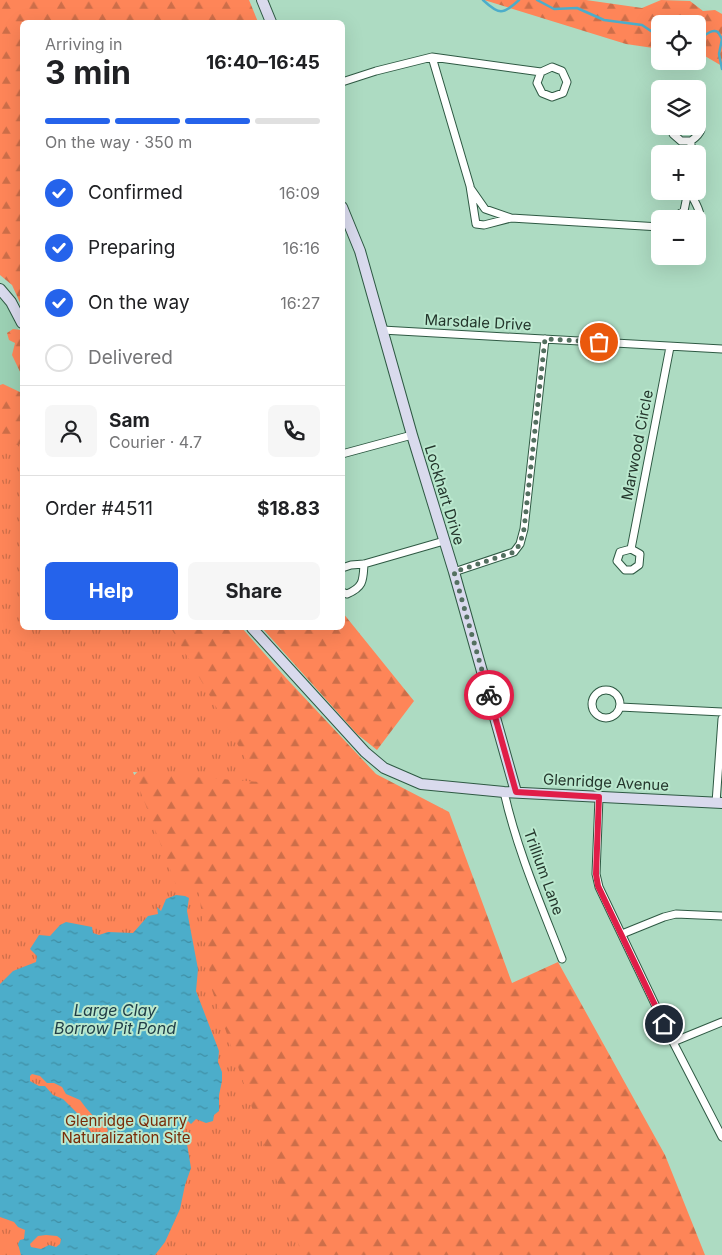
<!DOCTYPE html>
<html lang="en">
<head>
<meta charset="utf-8">
<style>
  body { margin:0; font-family:Inter,sans-serif; background:#f6f6f6; color:#202124; height:100vh; display:flex; flex-direction:column; font-size:19px; white-space:nowrap }
  * { box-sizing:border-box; margin:0 }
  p { font-size:16px; color:#757577 }
  .icon { flex:none; width:28px; height:28px; fill:none; stroke:currentColor; stroke-width:2; stroke-linecap:round; stroke-linejoin:round }
  .map { position:relative; flex:1; overflow:hidden }
  .drawer { position:absolute; left:20px; top:20px; width:325px; height:610px; display:flex; flex-direction:column; background:#fff; border-radius:8px; box-shadow:0 5px 20px #0002 }
  .drawer>* { flex:none }
  .controls { position:absolute; left:651px; top:15px; display:grid; gap:10px }
  .controls a { display:grid; place-items:center; width:55px; height:55px; border-radius:8px; background:#fff; box-shadow:0 5px 20px #0002; font-size:25px }
  .pin { position:absolute; display:grid; place-items:center; width:42px; height:42px; color:#fff; margin:-21px; border:2px solid #fff; border-radius:50%; box-shadow:0 1px 5px #0007 }
  .courier { position:absolute; display:grid; place-items:center; width:50px; height:50px; margin:-25px; border:4px solid #e11d48; border-radius:50%; background:#fff; color:#222; box-shadow:0 1px 6px #0007 }
  .overview em { font-style:normal; font-weight:700 }
  .overview div { display:flex; flex-direction:column-reverse }
  .overview { display:flex; align-items:center; justify-content:space-between; height:85px; padding:0 25px }
  h1 { font-size:32px; font-weight:700; line-height:38px }
  .bar { display:grid; grid-template-columns:repeat(4,1fr); gap:8px 5px; align-content:center; height:60px; padding:0 25px }
  .bar i { height:6px; border-radius:4px; background:#e0e0e0 }
  .bar .on { background:#2563eb }
  .bar p { grid-column:span 4 }
  .line { display:flex; align-items:center; gap:12px; padding:0 25px; border-top:1px solid #e0e0e0 }
  .line div { flex:1 }
  .round { display:grid; place-items:center; flex:none; width:52px; height:52px; border-radius:8px; background:#f6f6f6 }
  ol { padding:0 25px; list-style:none }
  li { display:flex; align-items:center; gap:15px; height:55px }
  li p { margin-inline-start:auto }
  li .icon { padding:5px; border-radius:50%; background:#2563eb; color:#fff; stroke-width:4 }
  li:last-child { color:#757577 }
  li i { width:28px; height:28px; border:2px solid #e0e0e0; border-radius:50% }
  .action { display:flex; gap:10px; margin-top:auto; padding:10px 25px }
  .action a { flex:1; height:58px; border-radius:8px; background:#2563eb; color:#fff; font-size:20px; font-weight:700; line-height:58px; text-align:center }
  .action a+a { background:#f6f6f6; color:#202124 }
  .map>svg:first-child { display:block }
</style>
</head>
<body>
<div class="map">
<svg width="722" height="1255" viewBox="0 0 722 1255">
  <defs>
    <pattern id="forest-firs" width="22" height="20" patternUnits="userSpaceOnUse" patternTransform="scale(1.25)"><rect width="22" height="20" fill="#fe8558"/><path d="M5 1l3.5 6h-7zM16 11l3.5 6h-7z" fill="#cd6e49"/></pattern>
    <pattern id="park-tufts" width="24" height="20" patternUnits="userSpaceOnUse" patternTransform="scale(1.25)"><rect width="24" height="20" fill="#fe8558"/><path d="M3 7l-1-3M5 7V3M7 7l1-3M15 17l-1-3M17 17v-4M19 17l1-3" fill="none" stroke="#cd6e49"/></pattern>
    <pattern id="water-ripples" width="26" height="14" patternUnits="userSpaceOnUse" patternTransform="scale(1.25)"><rect width="26" height="14" fill="#4cadca"/><path d="M2 4q2-2 4 0t4 0M15 11q2-2 4 0t4 0" fill="none" stroke="#3f8ea4"/></pattern>
  </defs>
  <rect width="100%" height="100%" fill="#addbc2"/>
  <path fill="#9bd0b3" d="M0 298 12 314 22 338V444L0 448Z"/>
  <path fill="url(#forest-firs)" d="M0 0H249L258 22H22V307L12 285 0 275Z
    M484 0H586L642 8 661 0 690 1 703 11 715 10 722 14V66L698 52V24H660V49L626 44Z
    M13 329 21 330 22 334V376L12 355 15 343 9 340 7 333Z
    M3 384 22 393V563L0 528V385Z
    M343 613 414 701 377 750 357 734 262 628H342Z
    M134 628H242L286 678 376 774 449 812 512 983 558 962 665 1155 705 1255H180L172 891 132 777 142 768Z"/>
  <path fill="url(#park-tufts)" d="M22 444V628H171L259 782 133 772 177 887 198 886 212 990 302 1255H0V448Z"/>
  <path fill="url(#water-ripples)" fill-rule="evenodd" d="M176 895 185 896 189 898 187 911 198 969 196 991 219 1051 218 1062 222 1072V1081L219 1095V1111L214 1115 213 1121 206 1123 196 1119 191 1124 188 1121 181 1127 186 1138 191 1168 185 1185 180 1209 165 1242 155 1255H21L18 1244 20 1240 24 1239 25 1230 18 1227 14 1222 0 1217V984L13 971 36 962 37 956 30 949 39 935 50 936 60 925 66 922 92 927 93 933 99 935 108 932 133 933 148 916 158 914 157 907 161 911 166 899ZM32 1074 40 1076 47 1083H54L62 1087 66 1094 80 1100 86 1108 96 1119 105 1122 108 1131 102 1138H95L80 1116 63 1099 53 1095 45 1086H39L30 1081V1076ZM46 1235 57 1236 61 1239 60 1244 56 1247 49 1245 41 1249 31 1247 30 1244 38 1236Z"/>
  <g fill="none" stroke-linecap="round" stroke-linejoin="round">
    <path stroke="#4cadca" stroke-width="2.5" d="M483 0C499 15 503 15 519 0
      M537 0 554 9 577 8 604 20 642 25 660 37
      M698 38C705 37 711 28 718 32L722 39 719 54 722 69"/>
    <defs>
      <path id="street" d="M432 57 470 186 476 224 484 225 511 218
        M342 82 376 71 432 57 541 72 552 67 562 71 567 82 563 93 552 97 542 93 537 83 541 72
        M672 126 673 134 681 141H691C702 133 704 128 698 116
        M691 154V141
        M471 189 485 209 511 218 660 227
        M689 191C695 202 705 216 698 228
        M671 219 684 211 688 191
        M382 330 722 349
        M342 454 412 435
        M631 549 620 552 617 561 625 570H632L639 565 640 554 631 549 670 347
        M342 568 351 565 364 564 444 541
        M454 572 514 552 520 544 524 529 545 339
        M342 592 347 594C364 587 363 580 364 564
        M592 704a14 14 0 1 1 28 0a14 14 0 1 1-28 0Z
        M620 707 722 712
        M504 792C517 850 541 905 562 959
        M599 797 596 874 599 887 673 1042 722 1137
        M716 803 722 719
        M622 934 664 917 676 914 722 916
        M673 1042 722 1022"/>
      <path id="secondary" d="M262 0 271 22
        M342 207 360 251 412 435 454 572 516 792
        M0 289 11 302 22 323
        M252 628 365 752 384 768 421 784 504 792 722 803"/>
    </defs>
    <use href="#street" stroke="#2e5943" stroke-width="9"/>
    <use href="#secondary" stroke="#2e5943" stroke-width="12"/>
    <use href="#street" stroke="#fff" stroke-width="7"/>
    <use href="#secondary" stroke="#d9daed" stroke-width="10"/>
  </g>
  <g fill="none" stroke-linecap="round" stroke-linejoin="round">
    <path stroke="#547060" stroke-width="5" stroke-dasharray="0 9" d="M489 695 454 572 514 552 520 544 524 529 545 339 599 342"/>
    <path stroke="#e11d48" stroke-width="6" d="M489 695 516 792 599 797 596 874 598 886 664 1024"/>
  </g>
  <g text-anchor="middle" dominant-baseline="central" stroke-width="4" stroke-linejoin="round" paint-order="stroke">
    <g font-size="15" fill="#24362c" stroke="#bae8ce">
      <text transform="translate(478 322) rotate(3)">Marsdale Drive</text>
      <text transform="translate(637 445) rotate(-79)">Marwood Circle</text>
      <text transform="translate(445 495) rotate(73)">Lockhart Drive</text>
      <text transform="translate(606 782) rotate(3)">Glenridge Avenue</text>
      <text transform="translate(544 872) rotate(70)">Trillium Lane</text>
    </g>
    <g font-size="15" fill="#792b07" stroke="#bae8ce">
      <text x="126" y="1120">Glenridge Quarry<tspan x="126" dy="17">Naturalization Site</tspan></text>
    </g>
    <g font-size="16" font-style="italic" fill="#203d47" stroke="#bae8ce">
      <text x="115" y="1010">Large Clay<tspan x="115" dy="18">Borrow Pit Pond</tspan></text>
    </g>
  </g>
</svg>
<div class="controls">
<a><svg class="icon" aria-label="locate" viewBox="0 0 24 24"><circle cx="12" cy="12" r="6"/><path d="M12 2v4M12 18v4M2 12h4M18 12h4"/></svg></a>
<a><svg class="icon" aria-label="layers" viewBox="0 0 24 24"><path d="M12 4l9 5-9 5-9-5zM3 14l9 5 9-5"/></svg></a>
<a>+</a>
<a>−</a>
</div>
<div class="pin" style="left:599px;top:342px;background:#ea580c"><svg class="icon" aria-label="bag" viewBox="0 0 24 24"><path d="M5 8h14l-1 12H6zM9 8a3 3 0 0 1 6 0"/></svg></div>
<div class="pin" style="left:664px;top:1024px;background:#1f2937"><svg class="icon" aria-label="home" viewBox="0 0 24 24"><path d="M3 11l9-7 9 7M6 9v11h12V9"/></svg></div>
<div class="courier" style="left:489px;top:695px"><svg class="icon" aria-label="bike" viewBox="0 0 24 24"><circle cx="6" cy="16" r="4"/><circle cx="18" cy="16" r="4"/><path d="M6 16l4-8h5l3 8M10 8l3 8H6M13 5h3"/></svg></div>
<section class="drawer">
<div class="overview"><div><h1>3 min</h1><p>Arriving in</p></div><em>16:40–16:45</em></div>
<div class="bar"><i class="on"></i><i class="on"></i><i class="on"></i><i></i><p>On the way · 350 m</p></div>
<ol>
<li><svg class="icon" aria-label="check" viewBox="0 0 24 24"><path d="M5 12l5 5 9-10"/></svg>Confirmed<p>16:09</p></li>
<li><svg class="icon" aria-label="check" viewBox="0 0 24 24"><path d="M5 12l5 5 9-10"/></svg>Preparing<p>16:16</p></li>
<li><svg class="icon" aria-label="check" viewBox="0 0 24 24"><path d="M5 12l5 5 9-10"/></svg>On the way<p>16:27</p></li>
<li><i></i>Delivered</li>
</ol>
<div class="line" style="height:90px"><a class="round"><svg class="icon" aria-label="person" viewBox="0 0 24 24"><circle cx="12" cy="8" r="4"/><path d="M4 21q1-7 8-7t8 7"/></svg></a><div><b>Sam</b><p>Courier · 4.7</p></div><a class="round"><svg class="icon" aria-label="phone" viewBox="0 0 24 24"><path d="M5 4h4l2 5-3 2q2 4 5 5l2-3 5 2v4C11 20 4 13 5 4z"/></svg></a></div>
<div class="line" style="height:65px"><div>Order #4511</div><b>$18.83</b></div>
<div class="action"><a>Help</a><a>Share</a></div>
</section>
</div>
</body>
</html>
